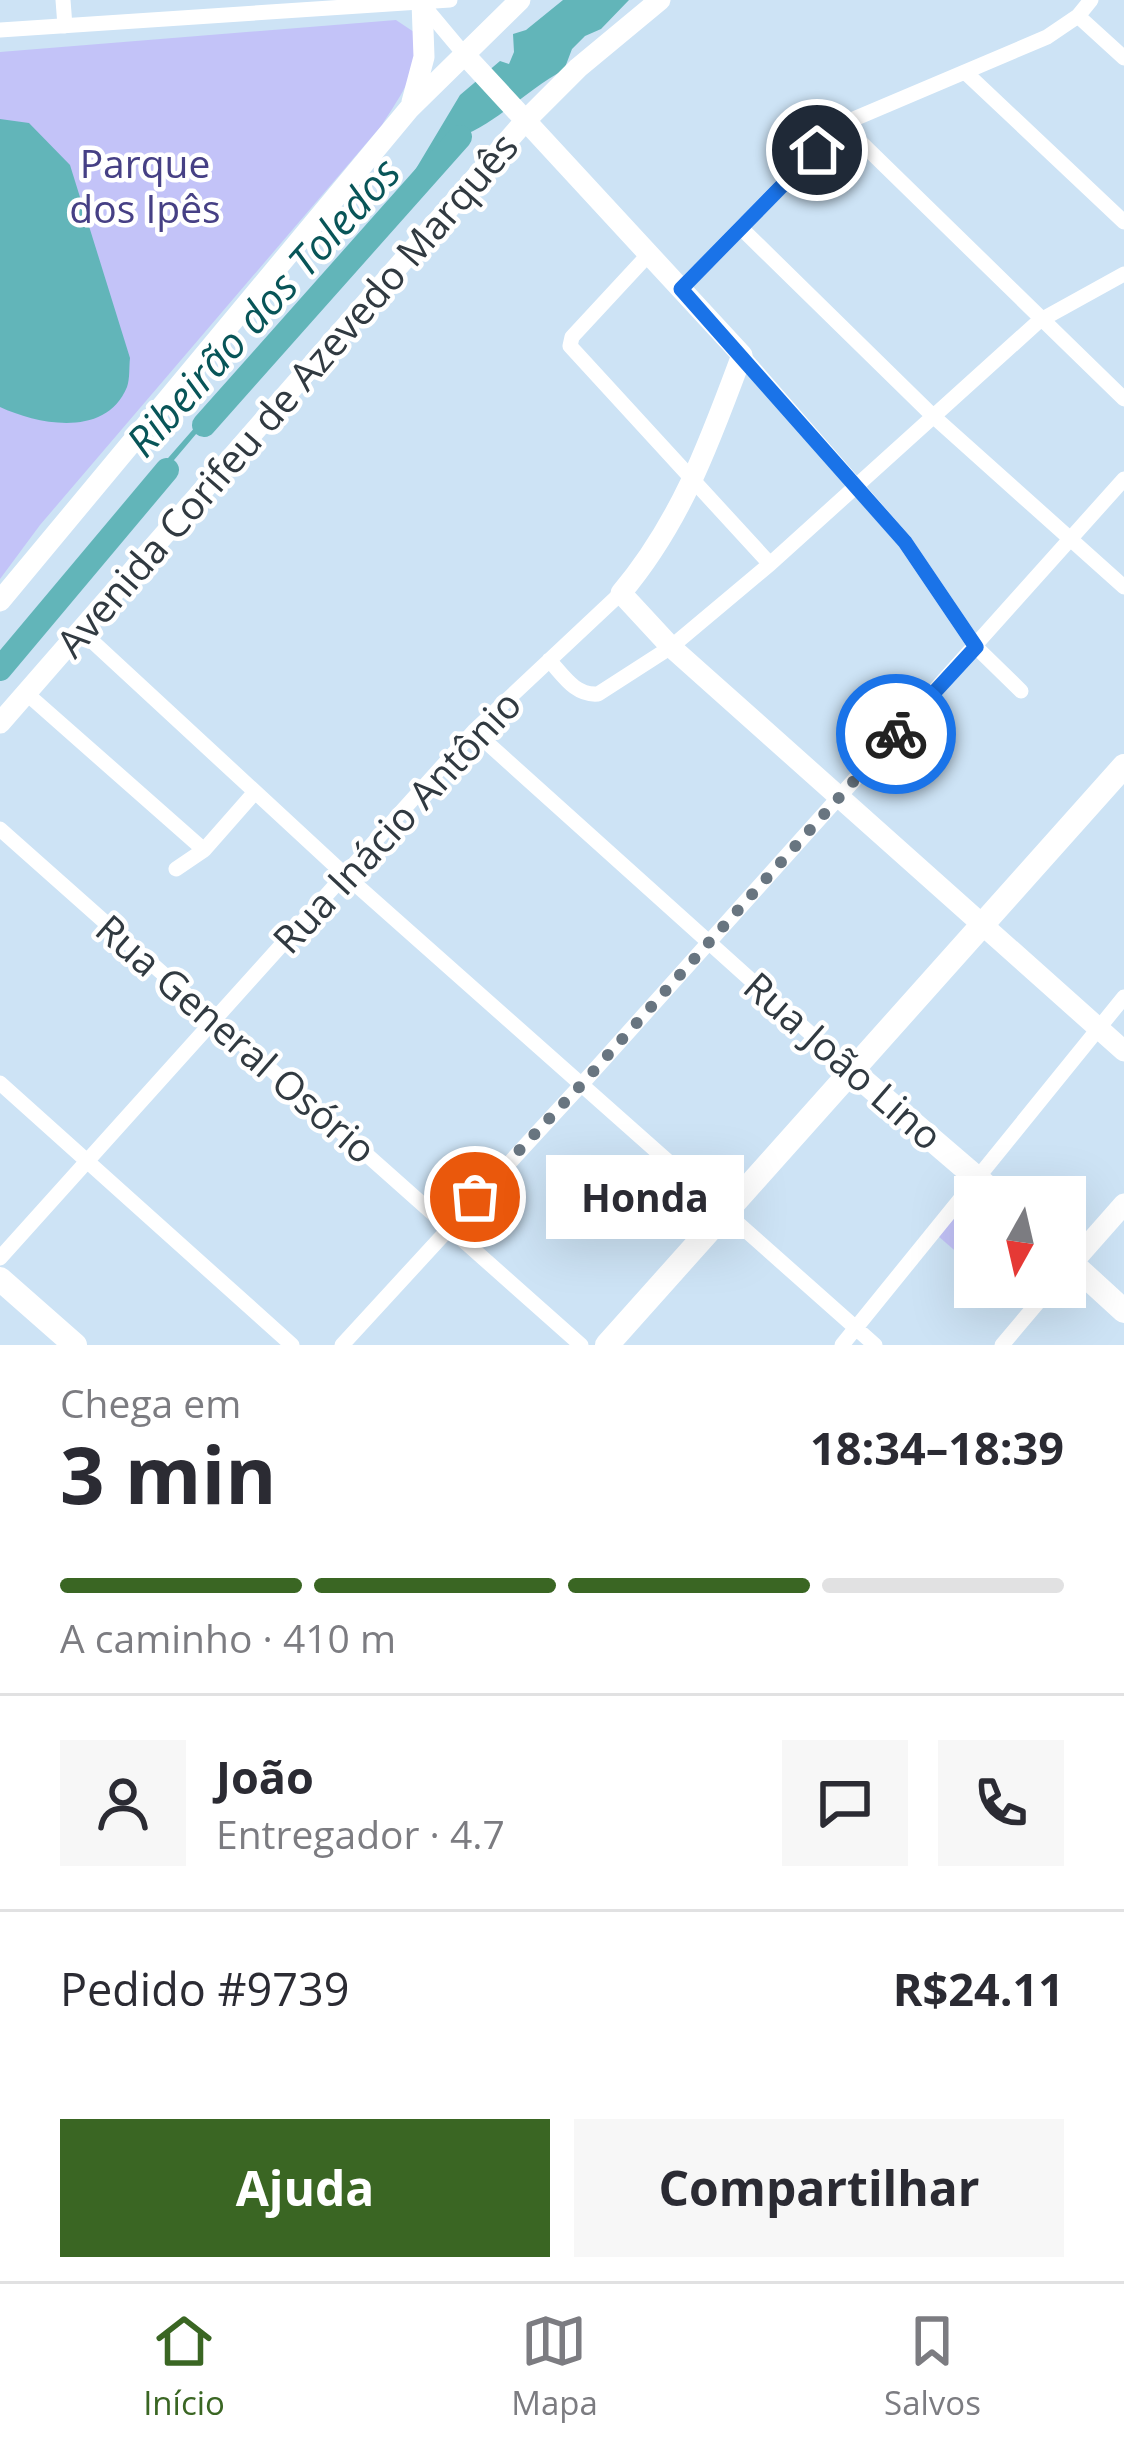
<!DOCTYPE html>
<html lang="pt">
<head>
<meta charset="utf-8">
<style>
  body { margin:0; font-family:"Open Sans",sans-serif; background:#f7f7f7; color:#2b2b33; height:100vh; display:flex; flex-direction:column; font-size:45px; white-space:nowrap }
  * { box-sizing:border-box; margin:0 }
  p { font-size:39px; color:#7c7c81 }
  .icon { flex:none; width:66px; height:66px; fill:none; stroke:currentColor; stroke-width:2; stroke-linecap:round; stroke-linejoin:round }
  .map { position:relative; height:1345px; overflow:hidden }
  .details { display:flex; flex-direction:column; background:#fff; flex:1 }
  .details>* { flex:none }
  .needle { width:78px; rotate:188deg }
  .buttons { position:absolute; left:954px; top:1176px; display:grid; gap:24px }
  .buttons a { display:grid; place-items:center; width:132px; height:132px; border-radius:0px; background:#fff; box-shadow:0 12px 48px #0002; font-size:60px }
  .pin { position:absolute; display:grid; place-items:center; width:102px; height:102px; color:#fff; margin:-51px; border:6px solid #fff; border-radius:50%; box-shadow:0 3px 12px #0007 }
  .courier { position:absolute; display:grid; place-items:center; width:120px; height:120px; margin:-60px; border:9px solid #1a73e8; border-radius:50%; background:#fff; color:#222; box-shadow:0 3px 15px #0007 }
  .bubble { position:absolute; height:84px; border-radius:0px; background:#fff; box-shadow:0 12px 48px #0002; font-size:39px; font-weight:700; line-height:84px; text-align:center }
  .headline em { font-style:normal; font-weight:700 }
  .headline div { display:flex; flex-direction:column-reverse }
  .headline { display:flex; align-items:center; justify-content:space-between; height:204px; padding:0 60px }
  h1 { font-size:78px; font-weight:700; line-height:90px }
  .bar { display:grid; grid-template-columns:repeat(4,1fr); gap:18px 12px; align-content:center; height:144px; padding:0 60px }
  .bar i { height:15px; border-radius:9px; background:#e1e1e2 }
  .bar .active { background:#3a6623 }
  .bar p { grid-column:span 4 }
  .line { display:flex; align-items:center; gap:30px; padding:0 60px; border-top:3px solid #e1e1e2 }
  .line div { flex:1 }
  .round { display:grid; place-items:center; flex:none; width:126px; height:126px; border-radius:0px; background:#f7f7f7 }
  .button { display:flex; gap:24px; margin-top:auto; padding:24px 60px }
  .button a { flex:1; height:138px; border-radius:0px; background:#3a6623; color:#fff; font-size:48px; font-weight:700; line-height:138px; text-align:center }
  .button a+a { background:#f7f7f7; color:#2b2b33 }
  .tab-bar { display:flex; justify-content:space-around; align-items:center; height:168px; border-top:3px solid #e1e1e2; background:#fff; font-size:33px; color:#7c7c81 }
  .tab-bar a { display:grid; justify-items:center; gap:6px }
  .tab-bar .active { color:#3a6623 }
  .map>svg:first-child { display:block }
</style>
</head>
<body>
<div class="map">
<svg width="1124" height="1345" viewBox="0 0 1124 1345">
  <rect width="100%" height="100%" fill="#cde3f5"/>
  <path fill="#c3c3f8" d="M396 20 414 32C423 67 400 96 382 125L40 525 0 579V52Z
    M977 1194 980 1197H975V1268L938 1236Z"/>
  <path fill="#62b5b9" d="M563 0H629L601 29 585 36 572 49 564 70C526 90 500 121 460 137L224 401 9 655 85 553 405 187 460 95 500 61 509 64 514 52 513 34 526 30Z
    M0 119 29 123 70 165 130 358C129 366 130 379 127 387 106 438 39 425 0 407Z"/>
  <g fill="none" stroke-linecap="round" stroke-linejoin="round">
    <path stroke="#62b5b9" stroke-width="24" d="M204 425 460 137
      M0 669 167 470"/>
    <path stroke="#fff" stroke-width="15" d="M63 0 65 26
      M423 5 464 54
      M1078 16 1124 58
      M0 30 450 0
      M966 73 1124 222
      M842 124 1124 399
      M742 229 933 416 1124 587
      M649 254 572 337 570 346 770 564
      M681 289 842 124 1047 37 1078 16 1091 0
      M742 355 905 542 976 647 1021 691
      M79 629 344 874 875 1345
      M549 660C563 675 575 696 598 694L671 647 770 564 1039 321 1124 274
      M26 693 204 850 255 792
      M474 731 852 1071
      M0 829 581 1345
      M176 869 204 850
      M0 1083 292 1345
      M0 1258 474 731 621 593
      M342 1345 581 1085 1124 479
      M842 1345 1124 997
      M1002 1345 1051 1287"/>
    <path stroke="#fff" stroke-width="21" d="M464 54 742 355C710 441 681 522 621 593L671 647 1124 1051
      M412 102 424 57 422 2
      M0 601 409 109 520 0
      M0 723 525 121 578 68 660 0
      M1072 1263 1124 1204"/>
    <path stroke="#fff" stroke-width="24" d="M852 1071 999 1197
      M1065 1257 1124 1311
      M0 1279 75 1345
      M607 1345 1124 766"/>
  </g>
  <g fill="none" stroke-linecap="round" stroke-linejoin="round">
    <path stroke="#687580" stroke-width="12" stroke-dasharray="0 21.6" d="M475 1197 581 1085 896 734"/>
    <path stroke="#1a73e8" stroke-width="15" d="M817 150 681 289 905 542 976 647 896 734"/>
  </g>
  <g text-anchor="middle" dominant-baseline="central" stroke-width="9" stroke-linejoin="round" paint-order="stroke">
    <g font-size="39" fill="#464085" stroke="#fff">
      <text x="145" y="162">Parque<tspan x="145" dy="45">dos Ipês</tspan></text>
    </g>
    <g font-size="39" fill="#313a41" stroke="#fff">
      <text transform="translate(286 394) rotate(-49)">Avenida Corifeu de Azevedo Marquês</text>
      <text transform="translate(396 821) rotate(-47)">Rua Inácio Antônio</text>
      <text transform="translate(237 1038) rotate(41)">Rua General Osório</text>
      <text transform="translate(844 1060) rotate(41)">Rua João Lino</text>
    </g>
    <g font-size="42" font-style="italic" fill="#085558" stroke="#fff">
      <text transform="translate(262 306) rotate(-48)">Ribeirão dos Toledos</text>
    </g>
  </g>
</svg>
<div class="buttons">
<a><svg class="needle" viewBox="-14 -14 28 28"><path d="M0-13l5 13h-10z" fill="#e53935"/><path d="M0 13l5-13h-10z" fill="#7c7c81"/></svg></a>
</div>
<div class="pin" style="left:475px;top:1197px;background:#ea580c"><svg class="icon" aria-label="bag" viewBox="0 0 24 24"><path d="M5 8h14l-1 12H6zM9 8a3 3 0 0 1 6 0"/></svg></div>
<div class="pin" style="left:817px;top:150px;background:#1f2937"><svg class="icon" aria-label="home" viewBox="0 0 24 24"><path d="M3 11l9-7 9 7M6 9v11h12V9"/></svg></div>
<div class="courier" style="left:896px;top:734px"><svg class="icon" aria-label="bike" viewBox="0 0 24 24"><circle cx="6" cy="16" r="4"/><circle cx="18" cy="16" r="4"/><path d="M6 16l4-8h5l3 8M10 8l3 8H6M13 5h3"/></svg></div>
<div class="bubble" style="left:546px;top:1155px;width:198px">Honda</div>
</div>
<section class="details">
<div class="headline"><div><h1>3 min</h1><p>Chega em</p></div><em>18:34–18:39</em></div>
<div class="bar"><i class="active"></i><i class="active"></i><i class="active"></i><i></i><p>A caminho · 410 m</p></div>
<div class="line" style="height:216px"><a class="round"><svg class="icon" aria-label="person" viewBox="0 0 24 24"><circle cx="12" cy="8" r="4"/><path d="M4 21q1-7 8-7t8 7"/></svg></a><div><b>João</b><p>Entregador · 4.7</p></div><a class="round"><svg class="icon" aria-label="chat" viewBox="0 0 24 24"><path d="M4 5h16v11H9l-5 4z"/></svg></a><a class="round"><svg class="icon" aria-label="phone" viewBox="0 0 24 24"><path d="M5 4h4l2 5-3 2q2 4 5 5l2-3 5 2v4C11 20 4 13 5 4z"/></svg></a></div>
<div class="line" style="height:156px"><div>Pedido #9739</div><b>R$24.11</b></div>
<div class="button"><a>Ajuda</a><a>Compartilhar</a></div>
</section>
<nav class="tab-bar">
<a class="active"><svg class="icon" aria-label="home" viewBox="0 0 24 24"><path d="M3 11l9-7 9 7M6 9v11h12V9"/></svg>Início</a>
<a><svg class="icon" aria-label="map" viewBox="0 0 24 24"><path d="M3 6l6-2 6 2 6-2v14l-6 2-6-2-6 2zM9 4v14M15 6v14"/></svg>Mapa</a>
<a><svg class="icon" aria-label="saved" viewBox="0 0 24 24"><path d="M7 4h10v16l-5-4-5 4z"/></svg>Salvos</a>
</nav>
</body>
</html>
